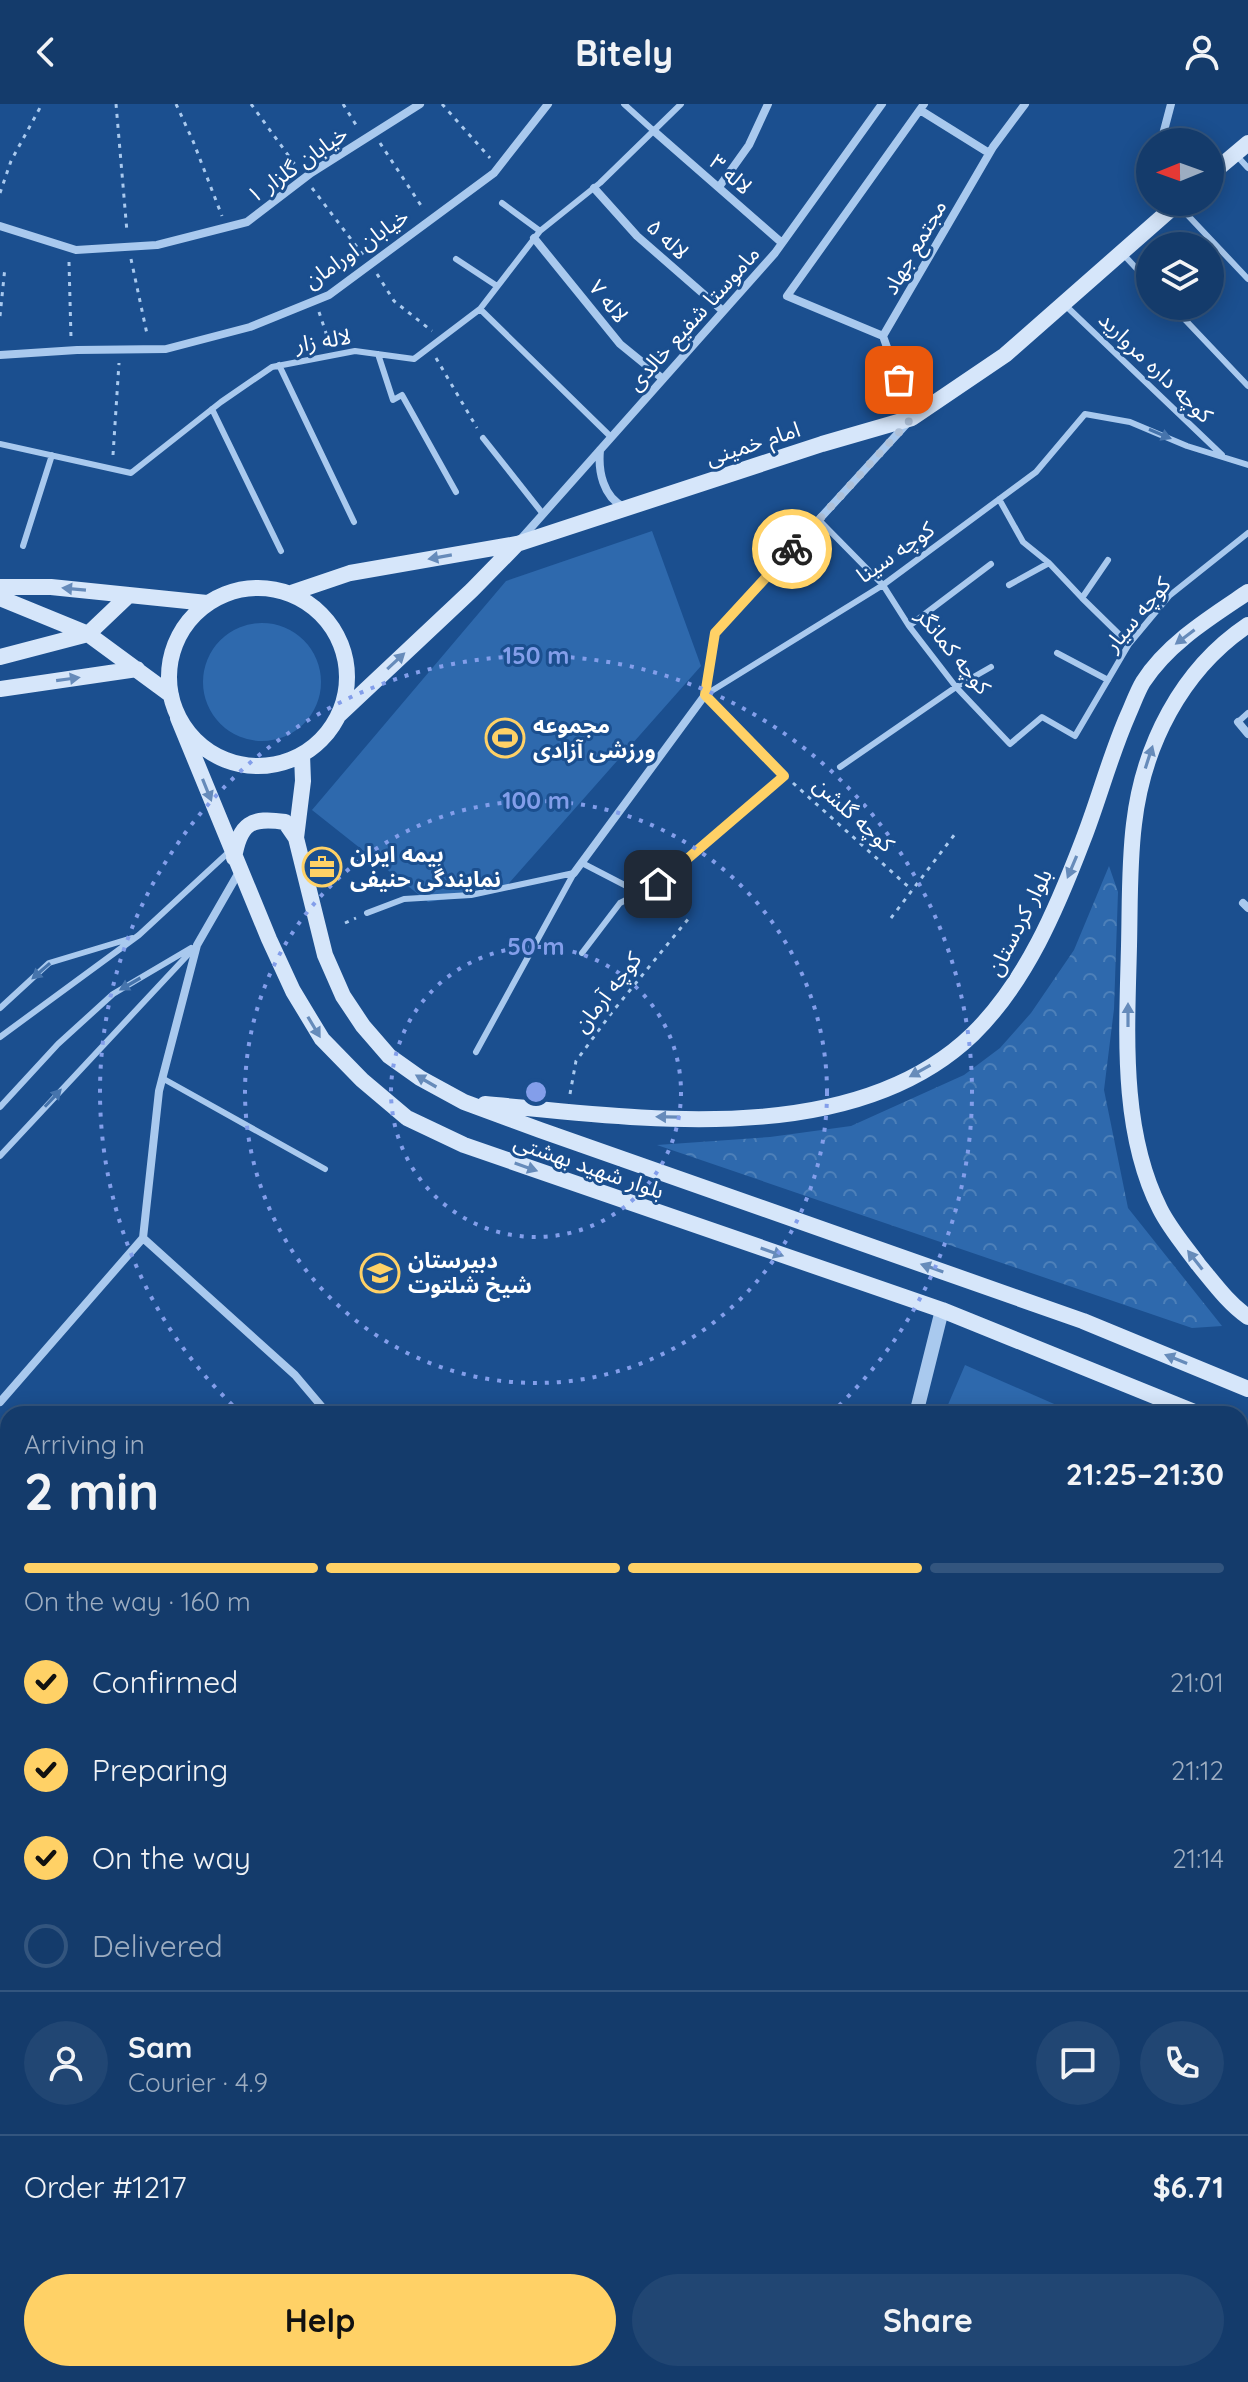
<!DOCTYPE html>
<html lang="en">
<head>
<meta charset="utf-8">
<style>
  body { margin:0; font-family:Quicksand,"Noto Sans Arabic",sans-serif; background:#214673; color:#f1f3f6; height:100vh; display:flex; flex-direction:column; font-size:30px; white-space:nowrap }
  * { box-sizing:border-box; margin:0 }
  p { font-size:26px; color:#9dadc1 }
  .icon { flex:none; width:44px; height:44px; fill:none; stroke:currentColor; stroke-width:2; stroke-linecap:round; stroke-linejoin:round }
  .map { position:relative; flex:1; overflow:hidden }
  .details { position:absolute; left:0px; top:1302px; width:1248px; height:976px; display:flex; flex-direction:column; background:#143b6b; border-radius:24px 24px 0 0; box-shadow:0 4px 20px #0003,0 0 0 2px #33557e }
  .details>* { flex:none }
  .needle { width:52px; rotate:269deg }
  .tools { position:absolute; left:1136px; top:24px; display:grid; gap:16px }
  .tools a { display:grid; place-items:center; width:88px; height:88px; border-radius:50%; background:#143b6b; box-shadow:0 4px 20px #0003,0 0 0 2px #33557e; font-size:40px }
  .pin { position:absolute; display:grid; place-items:center; width:68px; height:68px; color:#fff; margin:-34px; border-radius:16px; box-shadow:0 4px 12px #0006 }
  .courier { position:absolute; display:grid; place-items:center; width:80px; height:80px; margin:-40px; border:6px solid #ffd166; border-radius:50%; background:#fff; color:#222; box-shadow:0 2px 10px #0007 }
  .headline em { font-style:normal; font-weight:800 }
  .headline div { display:flex; flex-direction:column-reverse }
  .headline { display:flex; align-items:center; justify-content:space-between; height:136px; padding:0 24px }
  h1 { font-size:52px; font-weight:800; line-height:60px }
  .bar { display:grid; grid-template-columns:repeat(4,1fr); gap:12px 8px; align-content:center; height:96px; padding:0 24px }
  .bar i { height:10px; border-radius:6px; background:#33557e }
  .bar .on { background:#ffd166 }
  .bar p { grid-column:span 4 }
  .line { display:flex; align-items:center; gap:20px; padding:0 24px; border-top:2px solid #33557e }
  .line div { flex:1 }
  .round { display:grid; place-items:center; flex:none; width:84px; height:84px; border-radius:42px; background:#214673 }
  ol { padding:0 24px; list-style:none }
  li { display:flex; align-items:center; gap:24px; height:88px }
  li p { margin-inline-start:auto }
  li .icon { padding:8px; border-radius:50%; background:#ffd166; color:#111; stroke-width:4 }
  li:last-child { color:#9dadc1 }
  li i { width:44px; height:44px; border:4px solid #33557e; border-radius:50% }
  .button { display:flex; gap:16px; margin-top:auto; padding:16px 24px }
  .button a { flex:1; height:92px; border-radius:48px; background:#ffd166; color:#111; font-size:32px; font-weight:800; line-height:92px; text-align:center }
  .button a+a { background:#214673; color:#f1f3f6 }
  header { display:flex; justify-content:space-between; align-items:center; height:104px; padding:0 24px; background:#143b6b; font-size:36px; font-weight:800 }
  .map>svg:first-child { display:block }
</style>
</head>
<body>
<header><svg class="icon" aria-label="back" viewBox="0 0 24 24"><path d="M15 5l-7 7 7 7"/></svg>Bitely<svg class="icon" aria-label="person" viewBox="0 0 24 24"><circle cx="12" cy="8" r="4"/><path d="M4 21q1-7 8-7t8 7"/></svg></header>
<div class="map">
<svg width="1248" height="2278" viewBox="0 0 1248 2278">
  <defs>
    <pattern id="forest-crowns" width="20" height="18" patternUnits="userSpaceOnUse" patternTransform="scale(2)"><rect width="20" height="18" fill="#2e69ad"/><path d="M2 6a3 3 0 1 1 6 0M12 15a3 3 0 1 1 6 0" fill="none" stroke="#4d80b9"/></pattern>
  </defs>
  <rect width="100%" height="100%" fill="#1b4f8f"/>
  <path fill="#2e69ad" d="M652 427 701 562 502 787 428 798 312 706 506 477Z
    M203 578a59 59 0 1 1 118 0a59 59 0 1 1-118 0Z
    M965 1261 1077 1310H944Z
    M1240 1381 1248 1384V2278H912L910 2270H1240Z"/>
  <path fill="url(#forest-crowns)" d="M1109 762 1118 788 1114 905 1104 986 1128 1104 1222 1222 1192 1224 657 1041 770 1033 851 1022 964 971 1000 944 1031 909 1074 846Z"/>
  <g fill="none" stroke-linecap="round" stroke-linejoin="round">
    <path stroke="#a9c9ee" stroke-width="3" stroke-dasharray="4 6" stroke-linecap="butt" d="M116 0 127 128
      M176 0 193 37 222 112
      M251 0 296 62
      M343 0 358 24
      M442 0 490 54
      M380 39 422 103
      M312 84 363 151
      M0 89 11 57 42 0
      M131 155 147 230
      M69 158 71 234
      M377 170 394 197 432 227
      M319 208 329 238
      M0 212 5 163
      M436 254 477 324
      M113 351 119 259
      M793 679 912 786
      M891 814 955 730
      M345 819 356 814
      M570 990 576 957 613 907 689 814
      M522 2270 529 2278"/>
    <path stroke="#a9c9ee" stroke-width="6" d="M624 0 655 28
      M1237 52 1248 64
      M502 99 540 127
      M1179 102 1248 175
      M1122 149 1150 179
      M456 155 497 182
      M1065 201 1222 351
      M1172 202 1248 282
      M480 205 611 333
      M378 250 393 296 402 291 456 388
      M279 261 354 418
      M212 305 281 447
      M483 334 543 410
      M0 340 131 369 221 298 272 263 355 247 414 255 480 205 540 127 600 79 681 0
      M999 395 1023 438 1049 459 1009 481
      M819 416 883 481 909 522 956 583 1010 640 1042 613 1075 632 1129 540 1169 492 1248 429
      M23 442 52 351
      M1108 456 1082 494 1129 540
      M1049 459 1082 494
      M909 522 991 460
      M1057 549 1108 576
      M1238 618 1248 609
      M840 663 956 583 991 563
      M582 759 640 789
      M367 809 404 795 471 791 574 769
      M582 849 620 799 658 780 784 672 705 591 883 481 1036 368 1085 310 1130 318 1187 342 1248 361
      M0 904 49 859 132 834
      M0 933 139 831 231 746
      M476 948 574 769
      M162 974 325 1065
      M0 1003 58 940 113 890 191 844
      M0 1052 197 841
      M1240 1520C1248 1538 1248 1552 1240 1570
      M1240 1668 1248 1693"/>
    <path stroke="#a9c9ee" stroke-width="8" d="M920 6 989 49
      M655 28 782 139
      M1161 38 1171 0
      M719 83 749 41 768 0
      M594 84 637 132 723 207
      M0 122 76 146 157 141 247 118 311 69 420 0
      M534 134 620 240 663 275
      M883 232 787 192 924 0
      M0 251 77 246 166 245 250 223 329 191 494 69 548 0
      M600 346C598 367 603 393 624 403
      M520 436 775 149 882 0
      M1238 618 1248 630
      M239 768 197 841 159 987 143 1134 295 1271 328 1310
      M574 769 705 591 715 529 912 314 883 232 993 43 1025 0
      M1243 799 1248 804
      M0 1298 143 1134
      M0 1806 8 1794"/>
    <path stroke="#a9c9ee" stroke-width="14" d="M916 1310 942 1206
      M876 2270 878 2278"/>
    <path stroke="#d6e6fa" stroke-width="16" d="M1210 71 1248 39
      M0 483H51L207 499
      M169 573a89 89 0 1 1 178 0a89 89 0 1 1-178 0Z
      M291 489 350 469 517 440
      M0 494 88 530 171 591 172 596
      M1248 521C1181 566 1143 642 1134 720 1129 760 1130 802 1129 842 1127 928 1120 1026 1160 1105 1170 1125 1185 1142 1198 1160 1213 1178 1228 1199 1248 1213
      M0 553 88 530 129 491
      M0 585 137 565
      M339 611 472 486 517 440 822 340 912 314 1005 251 1179 98
      M178 614 269 835 293 887 322 935 362 976 407 1014 464 1041 942 1206 1199 1310
      M302 651 303 677 296 734 325 851 343 892 363 922 389 952 420 974 464 998 540 1026 1083 1217 1248 1285
      M234 754C240 719 251 713 285 718L296 734
      M485 1000C637 1014 852 1047 973 930 1026 878 1057 804 1083 736 1099 695 1110 652 1128 611 1133 600 1137 588 1143 578 1168 539 1211 513 1248 488
      M1240 1328 1248 1332"/>
  </g>
  <defs><path id="oneway-solid" d="M-6-.8H1V-3.2L6.5 0L1 3.2V.8H-6Z" transform="scale(2)"/></defs>
  <g fill="#4674ac">
    <use href="#oneway-solid" transform="translate(1160 330) rotate(23)"/>
    <use href="#oneway-solid" transform="translate(41 867) rotate(139)"/>
    <use href="#oneway-solid" transform="translate(130 880) rotate(150)"/>
    <use href="#oneway-solid" transform="translate(53 994) rotate(-47)"/>
  </g>
  <g fill="#668bba">
    <use href="#oneway-solid" transform="translate(440 453) rotate(170)"/>
    <use href="#oneway-solid" transform="translate(74 485) rotate(-175)"/>
    <use href="#oneway-solid" transform="translate(1185 533) rotate(143)"/>
    <use href="#oneway-solid" transform="translate(396 557) rotate(-43)"/>
    <use href="#oneway-solid" transform="translate(68 575) rotate(-8)"/>
    <use href="#oneway-solid" transform="translate(1149 653) rotate(-72)"/>
    <use href="#oneway-solid" transform="translate(207 686) rotate(68)"/>
    <use href="#oneway-solid" transform="translate(1072 763) rotate(113)"/>
    <use href="#oneway-solid" transform="translate(1128 911) rotate(-90)"/>
    <use href="#oneway-solid" transform="translate(314 923) rotate(59)"/>
    <use href="#oneway-solid" transform="translate(920 967) rotate(151)"/>
    <use href="#oneway-solid" transform="translate(426 977) rotate(-150)"/>
    <use href="#oneway-solid" transform="translate(668 1013) rotate(-179)"/>
    <use href="#oneway-solid" transform="translate(526 1063) rotate(19)"/>
    <use href="#oneway-solid" transform="translate(772 1148) rotate(19)"/>
    <use href="#oneway-solid" transform="translate(1195 1156) rotate(-128)"/>
    <use href="#oneway-solid" transform="translate(932 1164) rotate(-161)"/>
    <use href="#oneway-solid" transform="translate(1176 1255) rotate(-158)"/>
  </g>
  <g fill="none" stroke-linecap="round" stroke-linejoin="round">
    <path stroke="#afc1d8" stroke-width="8" stroke-dasharray="0 14.4" d="M792 445 912 314 899 276"/>
    <path stroke="#ffd166" stroke-width="10" d="M658 780 784 672 705 591 715 529 792 445"/>
  </g>
  <g fill="none" stroke="#839eea" stroke-width="4" stroke-dasharray="4 8">
    <circle cx="536" cy="988" r="145"/>
    <circle cx="536" cy="988" r="291"/>
    <path d="M241 1309A436 436 0 1 1 831 1309"/>
  </g>
  <defs>
    <symbol id="stadium-ring" viewBox="-11 -11 22 22"><circle r="9.5" fill="#1b4f8f" stroke="#ffd166" stroke-width="1.5"/><path d="M0-5a6.5 5 0 1 0 0 10a6.5 5 0 1 0 0-10ZM-3.5-1.8h7v3.6h-7Z" fill="#ffd166"/></symbol>
    <symbol id="office-ring" viewBox="-11 -11 22 22"><circle r="9.5" fill="#1b4f8f" stroke="#ffd166" stroke-width="1.5"/><path d="M-6-3h4V-5.5h4V-3h4V5H-6ZM-1-4.5V-3h2v-1.5ZM-6 0V1H6V0Z" fill="#ffd166"/></symbol>
    <symbol id="school-ring" viewBox="-11 -11 22 22"><circle r="9.5" fill="#1b4f8f" stroke="#ffd166" stroke-width="1.5"/><path d="M0-5L7-2L0 1L-7-2ZM-4 1L0 2.5L4 1V4Q0 6-4 4Z" fill="#ffd166"/></symbol>
  </defs>
  <g fill-rule="evenodd">
    <use href="#stadium-ring" x="483" y="612" width="44" height="44"/>
    <use href="#office-ring" x="300" y="741" width="44" height="44"/>
    <use href="#school-ring" x="358" y="1147" width="44" height="44"/>
  </g>
  <g text-anchor="middle" dominant-baseline="central" stroke-width="6" stroke-linejoin="round" paint-order="stroke">
    <g font-size="22" fill="#fff" stroke="#1b4f8f">
      <text transform="translate(297 60) rotate(-35)">خیابان گلزار ۱</text>
      <text transform="translate(731 70) rotate(41)">لاله ۳</text>
      <text transform="translate(668 135) rotate(43)">لاله ۵</text>
      <text transform="translate(914 143) rotate(-60)">مجتمع جهاد</text>
      <text transform="translate(356 144) rotate(-35)">خیابان اورامان</text>
      <text transform="translate(609 197) rotate(51)">لاله ۷</text>
      <text transform="translate(693 214) rotate(-48)">ماموستا شفیع خالدی</text>
      <text transform="translate(323 236) rotate(-9)">لاله زار</text>
      <text transform="translate(1156 263) rotate(44)">کوچه داره مروارید</text>
      <text transform="translate(753 339) rotate(-18)">امام خمینی</text>
      <text transform="translate(895 448) rotate(-35)">کوچه سینا</text>
      <text transform="translate(1137 510) rotate(-50)">کوچه سیار</text>
      <text transform="translate(954 547) rotate(51)">کوچه کمانگر</text>
      <text transform="translate(854 710) rotate(42)">کوچه گلشن</text>
      <text transform="translate(1019 818) rotate(-63)">بلوار کردستان</text>
      <text transform="translate(607 888) rotate(-52)">کوچه آرمان</text>
      <text transform="translate(589 1062) rotate(19)">بلوار شهید بهشتی</text>
    </g>
    <g font-size="22" font-weight="bold" fill="#fff" stroke="#1b4f8f" text-anchor="start">
      <text x="533" y="621">مجموعه<tspan x="533" dy="25">ورزشی آزادی</tspan></text>
      <text x="350" y="750">بیمه ایران<tspan x="350" dy="25">نمایندگی حنیفی</tspan></text>
      <text x="408" y="1156">دبیرستان<tspan x="408" dy="25">شیخ شلتوت</tspan></text>
    </g>
  </g>
  <circle cx="536" cy="988" r="12" fill="#839eea" stroke="#1b4f8f" stroke-width="4"/>
  <g font-size="24" text-anchor="middle" font-weight="bold" fill="#839eea" stroke="#1b4f8f" stroke-width="6" stroke-linejoin="round" paint-order="stroke">
    <text x="536" y="560">150 m</text>
    <text x="536" y="705">100 m</text>
    <text x="536" y="851">50 m</text>
  </g>
</svg>
<div class="tools">
<a><svg class="needle" viewBox="-14 -14 28 28"><path d="M0-13l5 13h-10z" fill="#e53935"/><path d="M0 13l5-13h-10z" fill="#9dadc1"/></svg></a>
<a><svg class="icon" aria-label="layers" viewBox="0 0 24 24"><path d="M12 4l9 5-9 5-9-5zM3 14l9 5 9-5"/></svg></a>
</div>
<div class="pin" style="left:899px;top:276px;background:#ea580c"><svg class="icon" aria-label="bag" viewBox="0 0 24 24"><path d="M5 8h14l-1 12H6zM9 8a3 3 0 0 1 6 0"/></svg></div>
<div class="pin" style="left:658px;top:780px;background:#1f2937"><svg class="icon" aria-label="home" viewBox="0 0 24 24"><path d="M3 11l9-7 9 7M6 9v11h12V9"/></svg></div>
<div class="courier" style="left:792px;top:445px"><svg class="icon" aria-label="bike" viewBox="0 0 24 24"><circle cx="6" cy="16" r="4"/><circle cx="18" cy="16" r="4"/><path d="M6 16l4-8h5l3 8M10 8l3 8H6M13 5h3"/></svg></div>
<section class="details">
<div class="headline"><div><h1>2 min</h1><p>Arriving in</p></div><em>21:25–21:30</em></div>
<div class="bar"><i class="on"></i><i class="on"></i><i class="on"></i><i></i><p>On the way · 160 m</p></div>
<ol>
<li><svg class="icon" aria-label="check" viewBox="0 0 24 24"><path d="M5 12l5 5 9-10"/></svg>Confirmed<p>21:01</p></li>
<li><svg class="icon" aria-label="check" viewBox="0 0 24 24"><path d="M5 12l5 5 9-10"/></svg>Preparing<p>21:12</p></li>
<li><svg class="icon" aria-label="check" viewBox="0 0 24 24"><path d="M5 12l5 5 9-10"/></svg>On the way<p>21:14</p></li>
<li><i></i>Delivered</li>
</ol>
<div class="line" style="height:144px"><a class="round"><svg class="icon" aria-label="person" viewBox="0 0 24 24"><circle cx="12" cy="8" r="4"/><path d="M4 21q1-7 8-7t8 7"/></svg></a><div><b>Sam</b><p>Courier · 4.9</p></div><a class="round"><svg class="icon" aria-label="chat" viewBox="0 0 24 24"><path d="M4 5h16v11H9l-5 4z"/></svg></a><a class="round"><svg class="icon" aria-label="phone" viewBox="0 0 24 24"><path d="M5 4h4l2 5-3 2q2 4 5 5l2-3 5 2v4C11 20 4 13 5 4z"/></svg></a></div>
<div class="line" style="height:104px"><div>Order #1217</div><b>$6.71</b></div>
<div class="button"><a>Help</a><a>Share</a></div>
</section>
</div>
</body>
</html>
